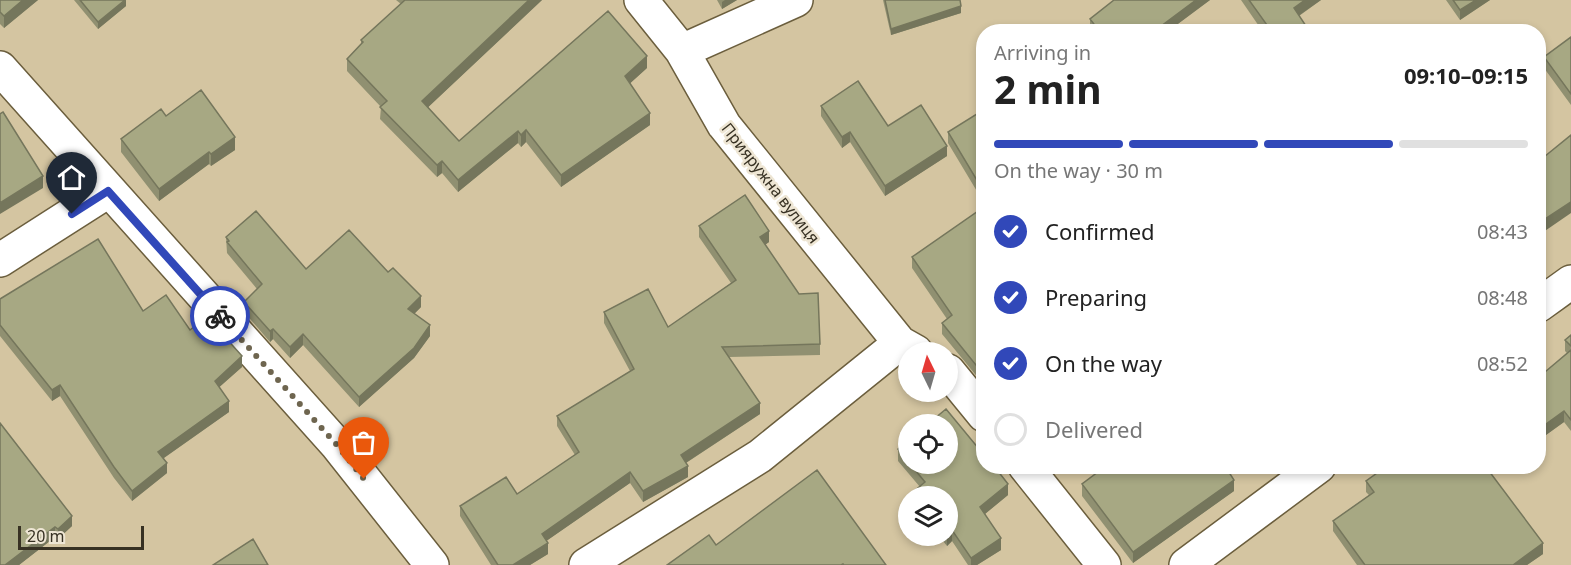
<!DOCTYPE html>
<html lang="en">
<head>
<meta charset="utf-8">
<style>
  body { margin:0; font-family:"Noto Sans",sans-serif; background:#f6f6f6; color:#222; height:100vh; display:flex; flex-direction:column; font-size:22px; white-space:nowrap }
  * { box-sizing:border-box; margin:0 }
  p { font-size:20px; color:#767676 }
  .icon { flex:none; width:33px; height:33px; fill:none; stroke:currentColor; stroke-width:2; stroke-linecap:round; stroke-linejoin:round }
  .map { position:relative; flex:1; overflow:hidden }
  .details { position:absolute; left:976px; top:24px; width:570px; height:450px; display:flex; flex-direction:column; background:#fff; border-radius:24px; box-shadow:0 3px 9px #0003 }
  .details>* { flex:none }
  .needle { width:39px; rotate:355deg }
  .buttons { position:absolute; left:898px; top:342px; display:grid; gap:12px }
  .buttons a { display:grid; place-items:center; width:60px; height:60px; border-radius:50%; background:#fff; box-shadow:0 3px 9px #0003; font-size:30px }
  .scale { position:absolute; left:18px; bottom:15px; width:126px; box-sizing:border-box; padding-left:6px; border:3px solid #373123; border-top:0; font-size:16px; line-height:21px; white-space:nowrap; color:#373123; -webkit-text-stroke:4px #eee6d4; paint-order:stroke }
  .pin { position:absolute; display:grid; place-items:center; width:51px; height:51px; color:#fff; margin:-62px -26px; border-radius:50% 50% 50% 0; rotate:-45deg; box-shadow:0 0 6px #0007 }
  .pin .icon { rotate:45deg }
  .courier { position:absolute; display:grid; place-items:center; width:60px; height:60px; margin:-30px; border:4px solid #3148b9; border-radius:50%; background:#fff; color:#222; box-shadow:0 2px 8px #0007 }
  .overview em { font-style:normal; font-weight:700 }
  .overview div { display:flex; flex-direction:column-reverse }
  .overview { display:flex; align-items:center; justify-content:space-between; height:102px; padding:0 18px }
  h1 { font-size:39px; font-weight:700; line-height:45px }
  .bar { display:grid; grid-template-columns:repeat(4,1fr); gap:9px 6px; align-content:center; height:72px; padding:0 18px }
  .bar i { height:8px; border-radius:4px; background:#e0e0e0 }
  .bar .current { background:#3148b9 }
  .bar p { grid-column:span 4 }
  ol { padding:0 18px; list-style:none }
  li { display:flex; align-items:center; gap:18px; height:66px }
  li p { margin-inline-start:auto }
  li .icon { padding:6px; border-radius:50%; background:#3148b9; color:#fff; stroke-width:4 }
  li:last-child { color:#767676 }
  li i { width:33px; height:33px; border:3px solid #e0e0e0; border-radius:50% }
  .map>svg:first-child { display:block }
</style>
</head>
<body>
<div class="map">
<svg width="1571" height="565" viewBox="0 0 1571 565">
  <rect width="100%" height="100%" fill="#d4c5a1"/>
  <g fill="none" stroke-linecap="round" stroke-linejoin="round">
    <defs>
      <path id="minor" d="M641 0 682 51 724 125 900 343 916 352
        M682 51 796 0
        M0 68 337 445 432 565
        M0 260 108 191
        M1539 305 1571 282
        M948 371 984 415
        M1025 466 1104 565
        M586 565 760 456 900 343
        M1186 565 1319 466"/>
    </defs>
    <use href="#minor" stroke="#6b5e3d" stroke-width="36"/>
    <use href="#minor" stroke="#fff" stroke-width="33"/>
  </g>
  <path fill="#909071" d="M0 0H38L4 28 0 24Z
    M74 0H126V6L98 29Z
    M396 0H542L428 107 459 141 647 68 630 83 650 125 561 187 526 142 521 147 518 143 458 192 442 173 437 177 380 119 381 107 347 71V59L361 44V40L401 4Z
    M717 0H737L722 9Z
    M883 0H960L961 13 891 35Z
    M1114 0H1210L1167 32H1092L1090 30V19Z
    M1241 0H1321L1299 16 1310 32H1263Z
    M1446 0H1490L1460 20Z
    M1571 37V105L1544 68V57Z
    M821 106 888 126 947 156 885 196 850 142 842 148 821 116Z
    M166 116 235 150 211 166 209 164 159 201 121 152V139Z
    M984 118V203L948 143V132Z
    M984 207V385L942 334V323L947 319 912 268V257Z
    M699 226 769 242 765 245 820 344V355L729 357 760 414 686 463 688 477 643 502 630 483 546 541 548 554 530 565H491L460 516V506L517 494 575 455 557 426V416L630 371 604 323V312L668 327 731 283 699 237Z
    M226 237 306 269 421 307 414 314 430 336 414 358 359 407 303 345 290 358 273 339 270 342 244 312V302L257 289 227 253Z
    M0 299 143 311 190 330 242 367 219 387 229 412 164 458 167 473 132 501 114 478 60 396 52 401 0 336Z
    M1571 335V431L1564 422 1539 440 1567 353 1565 351V340Z
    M0 423 72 526 58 539 55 537 19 565H0Z
    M909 440V464H948L1008 495 985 514 1001 550 977 565H968L952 541 947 546 939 536H948V496H913V492L920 487 898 461V449Z
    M1387 466H1502L1491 474 1543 554 1527 565H1357L1333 531V521L1369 495 1366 492V481Z
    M1228 471 1234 491 1133 563 1082 496V484Z"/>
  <path fill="#75765c" d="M23 0H38L4 28V16Z
    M126 0V6L98 29V22Z
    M529 0H542L422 113V101Z
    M725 0H737L722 9V2Z
    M1196 0H1210L1167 32H1153Z
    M1305 0H1321L1294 19V8Z
    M1476 0H1490L1460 20V10Z
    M961 6V13L891 35V29Z
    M647 56V68L625 88V76Z
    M650 113V125L561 187V175Z
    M526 130V142L521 147V135Z
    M518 131V143L458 192V180Z
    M850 132V142L842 148V137Z
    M235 137V150L211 166V154Z
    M947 146V156L885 196V186Z
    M209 152V164L159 201V189Z
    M442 161V173L437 177V165Z
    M43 176V188L0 214V203Z
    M1571 202V213L1539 235V223Z
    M769 231V242L760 248V237Z
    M421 296V307L408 320V309Z
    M430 325V336L414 358 359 407V397Z
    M273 329V339L270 342V331Z
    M303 334V345L290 358V347Z
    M242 356V367L215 391V381Z
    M60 385V396L52 401V390Z
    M229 401V412L158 462V452Z
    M760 403V414L681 466V455Z
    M1564 411V422L1539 440V429Z
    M167 463V473L132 501V491Z
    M688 466V477L643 502V491Z
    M1222 466H1235L1222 475Z
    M1487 466H1502L1486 478V467Z
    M630 472V483L542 544V534Z
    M1234 480V491L1133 563V552Z
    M1008 484V495L980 518V507Z
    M72 516V526L58 539V529Z
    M55 527V537L19 565H5Z
    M952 530V541L947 546V536H948V533Z
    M1001 538V550L977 565H971V558Z
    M548 543V554L530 565H513Z
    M1543 543V554L1527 565H1513Z"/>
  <path fill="#a7a883" stroke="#75765c" stroke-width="1.5" d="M0 0H23L4 16 0 12Z
    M80 0H125L98 22Z
    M405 0H529L422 101 459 141 608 11 647 56 625 76 650 113 561 175 526 130 521 135 518 131 458 180 442 161 437 165 380 107 387 101 347 59 363 42 361 40Z
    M885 0H960L961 6 891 29Z
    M1114 0H1196L1153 32H1100L1090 19Z
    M1249 0H1305L1294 8 1310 32H1272Z
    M1453 0H1476L1460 10Z
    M1571 37V94L1544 57Z
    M858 81 888 126 921 105 947 146 885 186 850 132 842 137 821 106Z
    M201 90 235 137 211 154 209 152 159 189 121 139 161 109 166 116Z
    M3 112 43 176 0 203V114Z
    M980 112 984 118V192L948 132Z
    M1571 135V202L1539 223V161Z
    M745 195 769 231 760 237 799 294 818 293 820 344 722 347 760 403 681 455 688 466 643 491 630 472 542 534 548 543 513 565H498L460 506 506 477 517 494 579 452 557 416 634 369 604 312 648 289 668 327 736 280 699 226Z
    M984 207V375L942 323 952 315 912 257Z
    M256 211 306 269 349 230 388 272 393 268 421 296 408 309 430 325 414 348 359 397 303 334 290 347 273 329 270 331 244 302 262 284 227 242 229 241 226 237Z
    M98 239 143 311 166 295 190 330 195 326 203 339 216 327 242 356 215 381 229 401 158 452 167 463 132 491 114 467 60 385 52 390 0 325V299Z
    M1571 335V346L1565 340Z
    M1571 350V420L1564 411 1539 429V377Z
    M946 409 984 455V466H994L1008 484 980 507 1001 538 971 558 952 530 948 533V496H917L913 492 925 482 910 464H948V424H928Z
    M0 423 72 516 58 529 55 527 5 565H0Z
    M909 440V462L898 449Z
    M1106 466H1225L1234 480 1133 552 1082 484Z
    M1387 466H1487L1486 467 1543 543 1513 565H1365L1333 521 1374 492 1366 481Z
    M817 470 886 565H844L843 564 841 565H667L709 535 716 545Z
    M253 539 268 565H213Z"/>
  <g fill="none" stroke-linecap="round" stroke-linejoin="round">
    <path stroke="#6e654f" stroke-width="6" stroke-dasharray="0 10.8" d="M220 316 337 445 364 479"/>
    <path stroke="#3148b9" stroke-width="8" d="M72 214 108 191 220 316"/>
  </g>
  <g text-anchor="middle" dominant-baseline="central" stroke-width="5" stroke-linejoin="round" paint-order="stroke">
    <g font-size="16" fill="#373123" stroke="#eee6d4">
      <text transform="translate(771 183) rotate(52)">Прияружна вулиця</text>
    </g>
  </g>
</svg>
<div class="buttons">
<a><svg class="needle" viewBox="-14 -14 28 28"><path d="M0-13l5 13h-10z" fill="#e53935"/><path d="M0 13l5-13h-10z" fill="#767676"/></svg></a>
<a><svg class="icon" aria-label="locate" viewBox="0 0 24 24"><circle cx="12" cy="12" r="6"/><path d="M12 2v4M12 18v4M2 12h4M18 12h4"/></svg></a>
<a><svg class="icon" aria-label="layers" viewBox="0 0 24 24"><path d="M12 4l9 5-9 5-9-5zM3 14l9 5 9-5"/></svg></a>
</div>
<div class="scale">20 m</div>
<div class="pin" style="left:364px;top:479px;background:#ea580c"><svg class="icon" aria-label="bag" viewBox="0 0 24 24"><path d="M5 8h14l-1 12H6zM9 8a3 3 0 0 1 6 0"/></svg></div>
<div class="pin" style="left:72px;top:214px;background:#1f2937"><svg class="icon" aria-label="home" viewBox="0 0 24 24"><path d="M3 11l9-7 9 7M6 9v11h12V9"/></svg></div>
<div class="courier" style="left:220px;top:316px"><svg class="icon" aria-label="bike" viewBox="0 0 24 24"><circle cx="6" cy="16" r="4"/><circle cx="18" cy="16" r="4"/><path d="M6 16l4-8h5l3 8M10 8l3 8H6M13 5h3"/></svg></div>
<section class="details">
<div class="overview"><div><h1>2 min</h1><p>Arriving in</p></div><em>09:10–09:15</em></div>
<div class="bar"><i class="current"></i><i class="current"></i><i class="current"></i><i></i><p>On the way · 30 m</p></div>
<ol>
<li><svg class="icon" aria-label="check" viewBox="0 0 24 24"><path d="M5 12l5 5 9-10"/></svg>Confirmed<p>08:43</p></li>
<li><svg class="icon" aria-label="check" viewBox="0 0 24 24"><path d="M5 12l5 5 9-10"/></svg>Preparing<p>08:48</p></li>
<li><svg class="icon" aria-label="check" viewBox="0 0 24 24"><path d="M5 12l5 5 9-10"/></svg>On the way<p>08:52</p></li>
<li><i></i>Delivered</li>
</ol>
</section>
</div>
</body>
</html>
